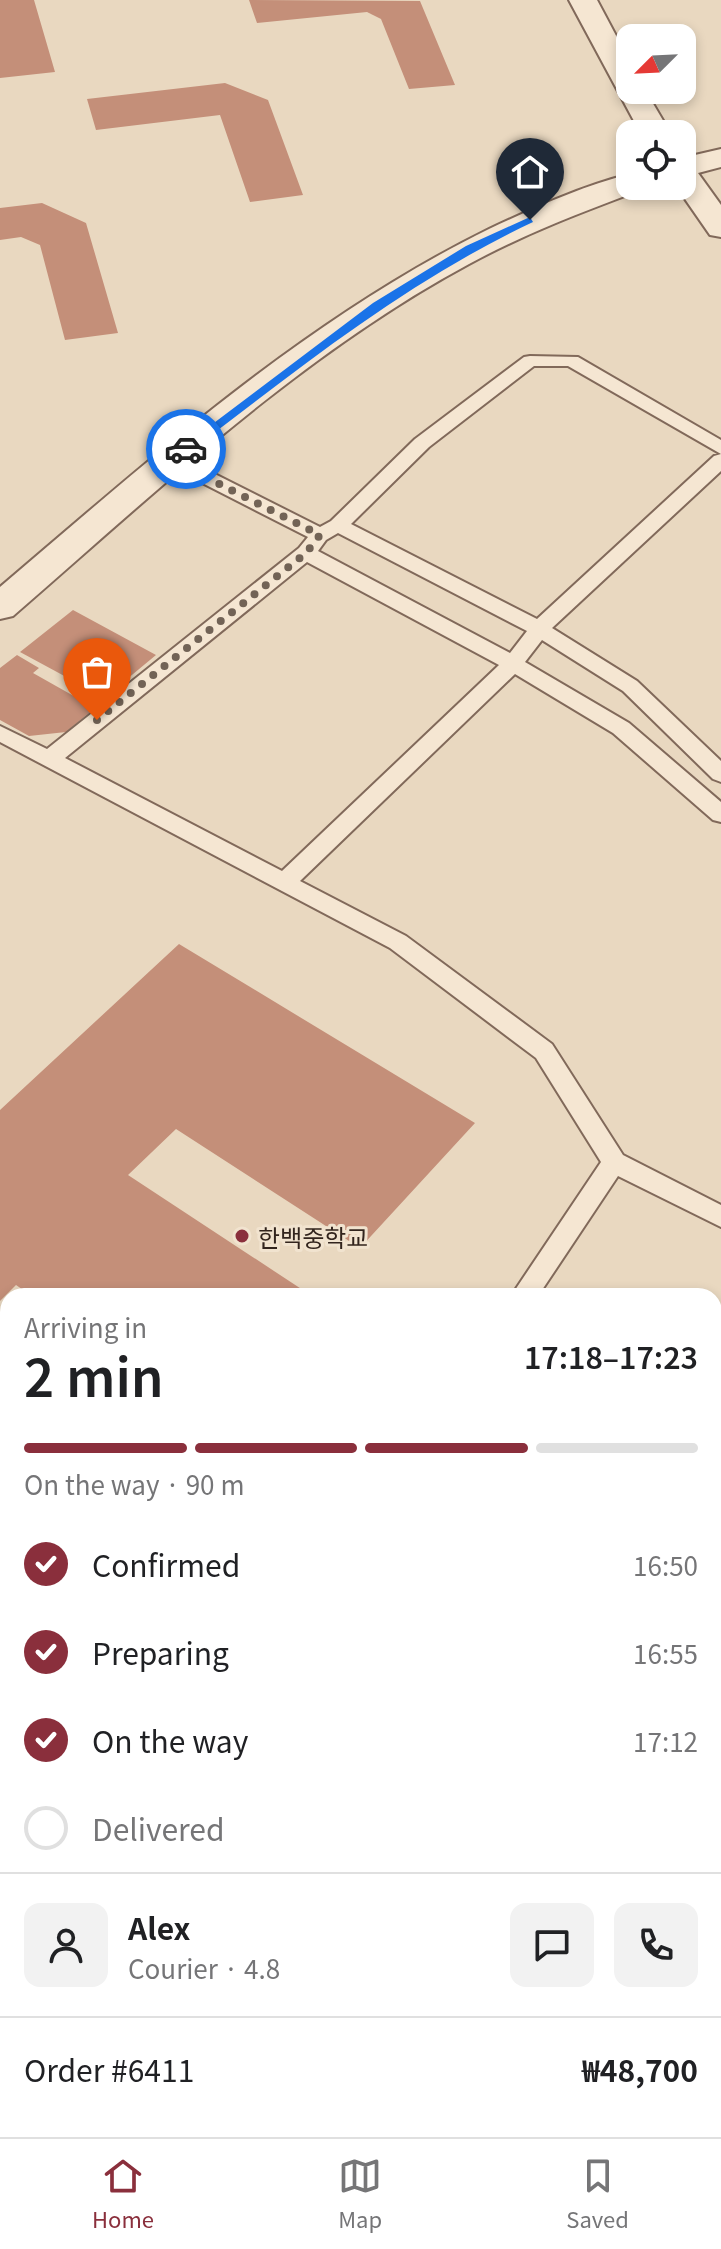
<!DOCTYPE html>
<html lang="en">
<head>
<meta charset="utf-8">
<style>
  body { margin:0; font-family:Georgia,"Noto Sans KR",serif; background:#f2f2f2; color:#202124; height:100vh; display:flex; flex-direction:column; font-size:30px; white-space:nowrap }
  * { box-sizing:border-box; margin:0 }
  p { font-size:26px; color:#757577 }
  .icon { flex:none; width:44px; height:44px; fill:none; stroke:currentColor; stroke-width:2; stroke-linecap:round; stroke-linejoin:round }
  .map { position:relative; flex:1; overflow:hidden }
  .details { position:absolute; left:0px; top:1288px; width:722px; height:850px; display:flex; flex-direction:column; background:#fff; border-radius:24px 24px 0 0; box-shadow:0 4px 12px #0003 }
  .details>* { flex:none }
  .needle { width:52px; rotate:246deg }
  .buttons { position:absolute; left:616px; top:24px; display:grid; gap:16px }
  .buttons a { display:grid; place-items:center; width:80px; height:80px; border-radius:16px; background:#fff; box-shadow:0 4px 12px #0003; font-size:40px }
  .pin { position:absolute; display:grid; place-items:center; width:68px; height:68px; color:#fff; margin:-82px -34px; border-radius:50% 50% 50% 0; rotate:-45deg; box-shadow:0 0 8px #0007 }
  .pin .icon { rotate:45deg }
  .courier { position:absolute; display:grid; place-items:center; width:80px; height:80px; margin:-40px; border:6px solid #1a73e8; border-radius:50%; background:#fff; color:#222; box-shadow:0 2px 10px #0007 }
  .head em { font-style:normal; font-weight:600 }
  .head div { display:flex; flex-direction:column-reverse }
  .head { display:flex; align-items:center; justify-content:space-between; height:136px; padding:0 24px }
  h1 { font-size:52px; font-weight:600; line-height:60px }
  .bar { display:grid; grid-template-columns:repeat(4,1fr); gap:12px 8px; align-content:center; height:96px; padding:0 24px }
  .bar i { height:10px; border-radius:6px; background:#e0e0e0 }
  .bar .selected { background:#8a2f3c }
  .bar p { grid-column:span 4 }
  .line { display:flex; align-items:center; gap:20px; padding:0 24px; border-top:2px solid #e0e0e0 }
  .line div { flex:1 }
  .round { display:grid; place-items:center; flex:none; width:84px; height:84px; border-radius:16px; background:#f2f2f2 }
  ol { padding:0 24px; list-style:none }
  li { display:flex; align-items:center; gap:24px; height:88px }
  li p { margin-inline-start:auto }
  li .icon { padding:8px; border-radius:50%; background:#8a2f3c; color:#fff; stroke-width:4 }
  li:last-child { color:#757577 }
  li i { width:44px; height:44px; border:4px solid #e0e0e0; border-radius:50% }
  .dock { display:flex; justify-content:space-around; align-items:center; height:112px; border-top:2px solid #e0e0e0; background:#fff; font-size:22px; color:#757577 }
  .dock a { display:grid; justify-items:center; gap:4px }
  .dock .selected { color:#8a2f3c }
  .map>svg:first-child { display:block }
</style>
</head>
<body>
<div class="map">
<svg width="721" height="2137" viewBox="0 0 721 2137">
  <rect width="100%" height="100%" fill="#e9d8c0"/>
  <path fill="#c48f79" d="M0 0H34L55 72 0 78Z
    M249 0 420 1 455 85 409 89 381 19 367 12 257 23Z
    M225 83 268 100 303 195 250 202 220 115 96 130 87 99Z
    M42 203 86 223 118 333 65 340 40 245 21 237 0 240V208Z
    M73 610 156 655 115 689 91 676 81 685 20 652Z
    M17 655 39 668 33 673 95 708 66 732 29 736 0 720V668Z
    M179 944 475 1123 360 1248 176 1129 128 1175 312 1296H32L16 1285 0 1301V1110Z
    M0 1416 8 1422V1597L0 1591Z
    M714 1995 721 2000V2137H611L601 2130H714Z"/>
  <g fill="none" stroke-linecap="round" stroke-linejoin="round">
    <defs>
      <path id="service" d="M530 356 578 357 721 440V454L568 366H534L429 447 351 524 537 619 714 456 721 454V471L552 628 637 681 721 761V782L713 779 623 691 542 640 525 662 629 723 721 802V822L713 820 613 733 515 674 300 881 406 936 552 1044 623 1155 721 1205V1227L618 1176 538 1296H511L601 1162 536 1058 390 948 0 742V726L47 749 299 548 308 537 165 464 162 460 165 456H179L320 527 331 521 415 439 524 357ZM338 533 527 631 510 653 318 551 326 540ZM307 562 499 665 282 871 65 758Z
        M721 1638V1673L714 1676V1641Z
        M714 1902 721 1904V1937L714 1935Z"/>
      <path id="tertiary" d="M569 0H597L630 62V90H645L671 134H641Z
        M721 149V167L698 173 721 205V237L710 235 676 186H682V158Z
        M630 174V186H643L641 190C582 212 524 234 469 264 300 355 157 491 13 616L0 619V587C154 456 306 319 489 229 534 208 582 186 630 174Z
        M0 1725 8 1728V1783L0 1780Z
        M448 2130H514L517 2137H451Z"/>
    </defs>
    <use href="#service" stroke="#81695a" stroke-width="4"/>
    <use href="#tertiary" stroke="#81695a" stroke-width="4"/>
    <use href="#service" fill="#f5e6d2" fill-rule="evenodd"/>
    <use href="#tertiary" fill="#f5e6d2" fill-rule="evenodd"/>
  </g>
  <path fill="#1a73e8" d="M530 217 533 222C404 283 303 366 190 451H182V447L373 303 466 246Z"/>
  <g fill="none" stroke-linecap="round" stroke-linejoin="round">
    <path stroke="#726356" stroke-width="8" stroke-dasharray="0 14.4" d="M97 720 306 553 320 535 172 460 186 449"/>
  </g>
  <circle fill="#8a2f3c" stroke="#f1e3cf" stroke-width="3" cx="242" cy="1236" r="8"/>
  <g text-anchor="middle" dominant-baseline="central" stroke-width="6" stroke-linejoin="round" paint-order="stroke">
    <g font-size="24" fill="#32241d" stroke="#f1e3cf" text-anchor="start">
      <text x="258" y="1236">한백중학교</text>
    </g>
  </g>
</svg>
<div class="buttons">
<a><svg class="needle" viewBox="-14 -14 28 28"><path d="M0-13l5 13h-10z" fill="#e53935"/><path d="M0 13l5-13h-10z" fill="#757577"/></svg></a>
<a><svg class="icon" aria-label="locate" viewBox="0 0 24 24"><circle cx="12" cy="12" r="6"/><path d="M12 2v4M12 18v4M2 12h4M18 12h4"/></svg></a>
</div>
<div class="pin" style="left:97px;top:720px;background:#ea580c"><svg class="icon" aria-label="bag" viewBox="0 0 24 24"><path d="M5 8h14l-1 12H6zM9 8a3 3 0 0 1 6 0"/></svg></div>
<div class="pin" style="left:530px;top:220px;background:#1f2937"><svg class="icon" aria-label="home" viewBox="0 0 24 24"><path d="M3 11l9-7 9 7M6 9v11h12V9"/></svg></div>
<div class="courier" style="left:186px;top:449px"><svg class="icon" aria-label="car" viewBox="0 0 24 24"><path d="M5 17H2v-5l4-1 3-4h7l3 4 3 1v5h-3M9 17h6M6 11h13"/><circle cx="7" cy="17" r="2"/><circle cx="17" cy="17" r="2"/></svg></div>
<section class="details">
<div class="head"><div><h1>2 min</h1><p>Arriving in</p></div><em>17:18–17:23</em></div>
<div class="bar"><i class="selected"></i><i class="selected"></i><i class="selected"></i><i></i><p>On the way · 90 m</p></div>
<ol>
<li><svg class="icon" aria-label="check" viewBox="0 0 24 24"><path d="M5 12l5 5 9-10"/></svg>Confirmed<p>16:50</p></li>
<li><svg class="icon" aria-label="check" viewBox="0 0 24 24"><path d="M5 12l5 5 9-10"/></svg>Preparing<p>16:55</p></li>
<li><svg class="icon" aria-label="check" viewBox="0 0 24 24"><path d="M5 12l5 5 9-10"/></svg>On the way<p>17:12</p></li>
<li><i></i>Delivered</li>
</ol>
<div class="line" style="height:144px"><a class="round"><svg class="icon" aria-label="person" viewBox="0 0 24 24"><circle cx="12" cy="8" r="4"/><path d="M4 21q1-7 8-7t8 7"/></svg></a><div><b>Alex</b><p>Courier · 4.8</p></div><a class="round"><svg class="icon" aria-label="chat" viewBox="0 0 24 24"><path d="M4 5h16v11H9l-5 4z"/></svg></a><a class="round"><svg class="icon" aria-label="phone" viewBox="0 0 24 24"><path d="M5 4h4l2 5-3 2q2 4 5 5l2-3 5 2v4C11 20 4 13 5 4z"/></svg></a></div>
<div class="line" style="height:104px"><div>Order #6411</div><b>₩48,700</b></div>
</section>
</div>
<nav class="dock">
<a class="selected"><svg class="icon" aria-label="home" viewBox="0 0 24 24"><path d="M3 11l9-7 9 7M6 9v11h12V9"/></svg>Home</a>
<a><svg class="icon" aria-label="map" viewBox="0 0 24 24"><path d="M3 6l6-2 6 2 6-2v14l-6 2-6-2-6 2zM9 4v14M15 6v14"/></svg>Map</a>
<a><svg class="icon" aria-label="saved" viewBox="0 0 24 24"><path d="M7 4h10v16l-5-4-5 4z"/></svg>Saved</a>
</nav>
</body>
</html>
